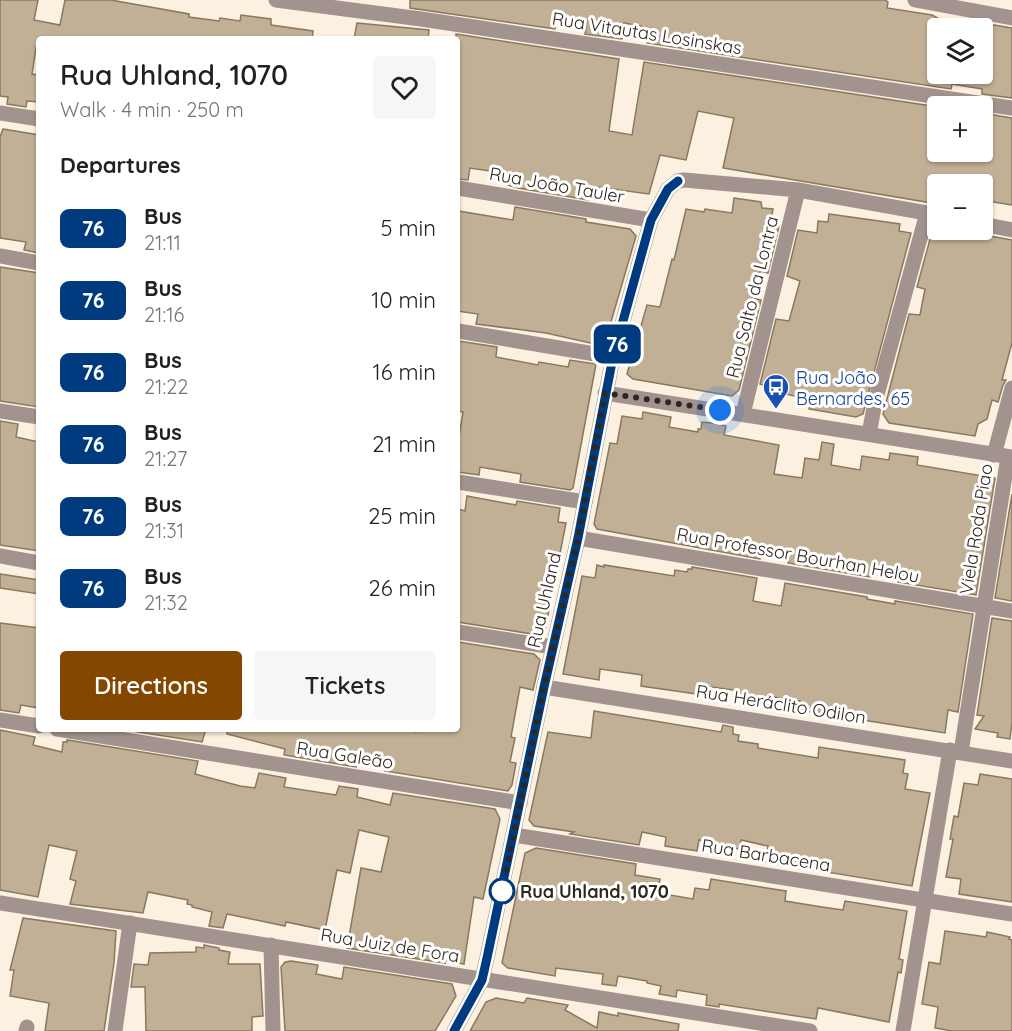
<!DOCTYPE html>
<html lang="en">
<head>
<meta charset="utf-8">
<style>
  body { margin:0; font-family:Quicksand,sans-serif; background:#f6f6f6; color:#202124; height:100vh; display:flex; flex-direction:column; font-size:22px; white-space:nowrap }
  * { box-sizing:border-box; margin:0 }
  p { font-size:20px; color:#757577 }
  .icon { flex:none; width:33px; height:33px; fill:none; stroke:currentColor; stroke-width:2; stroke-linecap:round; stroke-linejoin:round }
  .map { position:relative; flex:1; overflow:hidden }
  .drawer { position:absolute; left:36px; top:36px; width:424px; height:696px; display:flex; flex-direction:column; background:#fff; border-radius:6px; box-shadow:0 2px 4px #0004 }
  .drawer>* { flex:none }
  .badge { padding:0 12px; border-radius:9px; font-size:21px; line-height:39px }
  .fabs { position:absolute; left:927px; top:18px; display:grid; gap:12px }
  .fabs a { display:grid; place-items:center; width:66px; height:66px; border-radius:6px; background:#fff; box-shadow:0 2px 4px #0004; font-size:30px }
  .you { position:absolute; width:30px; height:30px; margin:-15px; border:4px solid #fff; border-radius:50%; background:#1a73e8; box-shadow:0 0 0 9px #1a73e833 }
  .map>.badge { position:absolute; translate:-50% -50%; box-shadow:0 0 0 3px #fff }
  h2 { padding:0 24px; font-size:22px; line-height:54px }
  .round { display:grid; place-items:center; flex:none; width:63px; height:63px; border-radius:6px; background:#f6f6f6 }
  .headline { display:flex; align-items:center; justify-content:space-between; height:102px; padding:0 24px }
  h1 { font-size:28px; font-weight:600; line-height:45px }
  .primary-button { display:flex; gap:12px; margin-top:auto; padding:12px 24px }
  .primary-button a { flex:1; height:69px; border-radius:6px; background:#834700; color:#fff; font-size:24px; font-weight:600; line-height:69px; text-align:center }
  .primary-button a+a { background:#f6f6f6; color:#202124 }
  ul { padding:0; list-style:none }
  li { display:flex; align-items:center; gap:18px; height:72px; padding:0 24px }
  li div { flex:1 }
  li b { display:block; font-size:22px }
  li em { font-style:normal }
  li .badge { min-width:66px; font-weight:700; text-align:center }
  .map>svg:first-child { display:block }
  .building { fill:#c2b096; stroke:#89785f; stroke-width:1.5 }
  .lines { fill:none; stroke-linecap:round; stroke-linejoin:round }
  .minor { stroke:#a2938e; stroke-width:15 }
  .line-casing { stroke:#fff; stroke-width:14 }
  .line { stroke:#003b80; stroke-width:9 }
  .walk { stroke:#2e271d; stroke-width:6; stroke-dasharray:0 10.8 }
  .stop-dot { fill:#fff; stroke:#003b80; stroke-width:3 }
  .labels { text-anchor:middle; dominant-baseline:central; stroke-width:6; stroke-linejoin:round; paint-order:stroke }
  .street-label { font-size:18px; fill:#2e271d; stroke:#fff }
  .transit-label { font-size:18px; fill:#164399; stroke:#fff; text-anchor:start }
  .stop-label { font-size:18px; font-weight:bold; fill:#2e271d; stroke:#fff; text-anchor:start }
</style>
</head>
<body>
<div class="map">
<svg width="1012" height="1031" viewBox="0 0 1012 1031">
  <rect width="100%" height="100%" fill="#fcf1e0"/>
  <g class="building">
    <polygon points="0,0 38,0 34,20 60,25 65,0 111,0 189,14 189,17 219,21 220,18 240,21 241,15 271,19 271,25 313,31 312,39 39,39 39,49 36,48 32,74 39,75 39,102 27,101 26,107 7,104 8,97 0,96"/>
    <polygon points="410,0 885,0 888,2 887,8 932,15 956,28 938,28 938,74 982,74 982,23 1012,28 1012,98 982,94 982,89 952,84 951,89 647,43 650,28 624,23 622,39 585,34 587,21 557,16 555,29 410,8"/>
    <polygon points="357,23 429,30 428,39 354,39"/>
    <polygon points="456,34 619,59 609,131 632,135 644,62 938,107 938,152 982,152 982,113 1012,118 1012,205 982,200 982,184 938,184 938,204 723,168 734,118 698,111 686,160 660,155 649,194 590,186 588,200 518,188 508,185 510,174 470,168 468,180 458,179"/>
    <polygon points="3,129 39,135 39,253 24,250 26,242 0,238 0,137"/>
    <polygon points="734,198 761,202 762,208 773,209 770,224 779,226 768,273 760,271 760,273 757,273 752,298 761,300 739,390 732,396 633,379 627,374 647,305 660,307 672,259 674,260 686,209 704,212 705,209 732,213"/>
    <polygon points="515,207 586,219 586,222 630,229 636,236 606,339 599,345 546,333 476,324 478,314 458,311 458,211 513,220"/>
    <polygon points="829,214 900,224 899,231 911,233 863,414 856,417 809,409 812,400 777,392 777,390 760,384 776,319 789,321 800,281 787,276 798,230 817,233 818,221 828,222"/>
    <polygon points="937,230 979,237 979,234 1012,240 1012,343 1002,380 1006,380 1003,385 998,402 992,400 987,419 978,424 975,436 889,423 883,414 909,314 920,315 925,289 917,287 932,232"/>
    <polygon points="0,267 39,273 39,407 0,401"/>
    <polygon points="458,341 497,347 496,357 538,365 539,362 568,367 570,360 596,364 573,488 570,490 520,482 521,474 480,467 479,475 458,472 458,443 463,412 458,411"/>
    <polygon points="643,412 671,417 669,427 698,432 698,429 701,429 702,422 712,423 726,426 724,435 779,445 774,474 802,478 805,458 819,460 822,442 834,444 831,465 860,470 862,456 889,460 890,453 918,457 917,465 995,478 976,595 898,582 900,572 872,567 870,577 788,563 790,551 763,547 760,559 597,529 594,524 610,443 617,444 622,416 642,419"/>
    <polygon points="0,421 18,424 16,437 39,442 39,551 0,545"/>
    <polygon points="1012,494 1012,601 995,598"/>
    <polygon points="467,496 516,505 517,501 560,508 558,522 566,523 545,630 538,635 458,622 458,509 465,511"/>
    <polygon points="597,565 604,567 604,565 674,576 675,570 687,572 688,569 692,569 692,567 757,578 753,601 781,606 785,583 867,597 867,599 895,604 895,601 973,614 958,712 948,710 945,733 799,710 800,701 767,696 765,705 738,700 740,691 712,687 710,696 641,686 642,675 600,669 599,680 563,674 582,576 595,578"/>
    <polygon points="0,574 39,580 39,594 0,588"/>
    <polygon points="992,618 1012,621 1012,723 1010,739 997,737 998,733 975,729 984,716 977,715"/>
    <polygon points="0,623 39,628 39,708 21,705 19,713 0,710"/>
    <polygon points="458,642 534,654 540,660 533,690 520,687 511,737 515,738 510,762 516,763 512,785 508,791 385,771 386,765 358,758 356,767 284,755 285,749 227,734 227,729 404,729 416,732 417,729 458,729"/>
    <polygon points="594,711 721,732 723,725 733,727 733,734 739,735 738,741 758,744 758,748 818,758 819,747 905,760 903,773 908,774 905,789 930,793 912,886 765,862 768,846 741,840 739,849 699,840 697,851 665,846 666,837 642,832 639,845 570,834 574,832 534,826 529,820 548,732 591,738"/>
    <polygon points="119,729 206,729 202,742"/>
    <polygon points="0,730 35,737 33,745 62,752 63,742 67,742 67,740 198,761 195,774 240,786 255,788 259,773 286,778 284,787 336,795 339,786 358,789 357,797 390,805 393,793 495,809 500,819 483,899 474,897 464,964 444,960 445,963 347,948 361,868 381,872 389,837 359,830 350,873 337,870 325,930 286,922 285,926 227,914 223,928 209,926 212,912 192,907 192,905 187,904 188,900 148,892 143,913 70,904 76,881 70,879 77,851 49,845 38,897 0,890"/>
    <polygon points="980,774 1012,779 1012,902 959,894 961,879 946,877 953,839 950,839 954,816 958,817 964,783 978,785"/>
    <polygon points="536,848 636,864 635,875 660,879 658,893 693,899 695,888 709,890 711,879 786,891 785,901 822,907 843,910 845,901 907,911 899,959 903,960 901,973 898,972 889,1022 818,1008 816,1019 719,1004 719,1007 706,1005 707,995 677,990 676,997 659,994 661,986 647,983 647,981 618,976 616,986 602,984 603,974 556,968 555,976 508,968 502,963 525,853"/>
    <polygon points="23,918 116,931 114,963 104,1031 45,1031 49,1003 10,996 14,970 10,970"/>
    <polygon points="945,931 986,937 987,932 1010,937 1009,939 1012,940 1012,1031 952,1031 935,1028 938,1007 922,1004 929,962 940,964"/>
    <polygon points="204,945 219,948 219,950 230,952 228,964 260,964 263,1016 252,1017 252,1031 146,1031 145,987 131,987 134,964 148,965 150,953 196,952 196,947 204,948"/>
    <polygon points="291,961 318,965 316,974 342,979 344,967 452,984 456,996 435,1031 285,1031 281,967 285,962"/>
    <polygon points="496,998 524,1003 527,998 568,1005 565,1010 597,1028 599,1012 618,1016 618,1013 679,1024 678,1031 470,1031 486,1002"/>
  </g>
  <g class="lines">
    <g class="minor">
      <polyline points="276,0 421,19 1012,108"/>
      <polyline points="915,0 1012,18"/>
      <polyline points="0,113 39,119"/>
      <polyline points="458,188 651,220"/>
      <polyline points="982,224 1012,230"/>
      <polyline points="0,256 39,263"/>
      <polyline points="458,331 613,357"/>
      <polyline points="605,393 1012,457"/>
      <polyline points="0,411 39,417"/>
      <polyline points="743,414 798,190"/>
      <polyline points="869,434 875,402 927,213"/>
      <polyline points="994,455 1012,388"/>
      <polyline points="458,482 585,502"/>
      <polyline points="578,538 1012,611"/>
      <polyline points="0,556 39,563"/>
      <polyline points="458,632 553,647"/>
      <polyline points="544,687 1012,761"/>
      <polyline points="0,720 39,726"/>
      <polyline points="57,729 520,803"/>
      <polyline points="961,752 1008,457"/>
      <polyline points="514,835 1012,914"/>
      <polyline points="0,903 810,1031"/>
      <polyline points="271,945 273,1031"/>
      <polyline points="26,1031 27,1027"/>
      <polyline points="115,1031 130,923"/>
      <polyline points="454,1031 482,980 487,958 544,687 578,538 613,357 651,220 668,189 678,181 684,180 798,190 938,215"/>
      <polyline points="903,1031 950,750"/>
    </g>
  </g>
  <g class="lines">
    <g class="line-casing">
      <polyline id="line" points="454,1031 482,980 487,958 544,687 578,538 613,357 651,220 668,189 678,181"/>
    </g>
    <use href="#line" class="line"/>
    <polyline class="walk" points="502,891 544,687 578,538 605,393 720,410"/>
  </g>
  <defs>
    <g id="bus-pin" transform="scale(1.35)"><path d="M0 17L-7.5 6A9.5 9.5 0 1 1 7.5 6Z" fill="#1a4fb4" stroke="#fff"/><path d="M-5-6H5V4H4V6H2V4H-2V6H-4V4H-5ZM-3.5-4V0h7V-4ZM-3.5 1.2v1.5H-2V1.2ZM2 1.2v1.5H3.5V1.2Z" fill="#fff"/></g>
  </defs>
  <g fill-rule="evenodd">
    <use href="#bus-pin" x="776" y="387"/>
  </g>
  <circle class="stop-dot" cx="502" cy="891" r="12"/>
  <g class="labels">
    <g class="street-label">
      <text transform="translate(647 33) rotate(9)">Rua Vitautas Losinskas</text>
      <text transform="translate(557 185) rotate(10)">Rua João Tauler</text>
      <text transform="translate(752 297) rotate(-76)">Rua Salto da Lontra</text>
      <text transform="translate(976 529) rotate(-81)">Viela Roda Piao</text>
      <text transform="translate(798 555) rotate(10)">Rua Professor Bourhan Helou</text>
      <text transform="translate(544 600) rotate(-77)">Rua Uhland</text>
      <text transform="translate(781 704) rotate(9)">Rua Heráclito Odilon</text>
      <text transform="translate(345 755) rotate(9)">Rua Galeão</text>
      <text transform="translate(766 855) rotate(9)">Rua Barbacena</text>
      <text transform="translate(390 945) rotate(9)">Rua Juiz de Fora</text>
    </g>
    <g class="transit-label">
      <text x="796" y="377">Rua João<tspan x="796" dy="21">Bernardes, 65</tspan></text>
    </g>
    <g class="stop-label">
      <text x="520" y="891">Rua Uhland, 1070</text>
    </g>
  </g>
</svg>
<div class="fabs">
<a><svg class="icon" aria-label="layers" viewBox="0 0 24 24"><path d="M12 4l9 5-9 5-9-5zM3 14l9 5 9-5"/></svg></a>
<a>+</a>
<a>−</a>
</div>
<div class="you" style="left:720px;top:410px"></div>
<b class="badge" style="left:617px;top:344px;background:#003b80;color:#fff">76</b>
<section class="drawer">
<div class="headline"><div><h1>Rua Uhland, 1070</h1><p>Walk · 4 min · 250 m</p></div><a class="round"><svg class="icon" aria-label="heart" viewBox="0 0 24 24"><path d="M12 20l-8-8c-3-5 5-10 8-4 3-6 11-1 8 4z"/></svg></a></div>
<h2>Departures</h2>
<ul>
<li><span class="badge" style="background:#003b80;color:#fff">76</span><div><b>Bus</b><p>21:11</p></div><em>5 min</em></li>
<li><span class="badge" style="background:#003b80;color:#fff">76</span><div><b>Bus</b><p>21:16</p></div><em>10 min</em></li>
<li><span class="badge" style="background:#003b80;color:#fff">76</span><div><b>Bus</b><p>21:22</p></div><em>16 min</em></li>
<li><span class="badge" style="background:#003b80;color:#fff">76</span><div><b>Bus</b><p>21:27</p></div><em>21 min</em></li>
<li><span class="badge" style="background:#003b80;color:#fff">76</span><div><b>Bus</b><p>21:31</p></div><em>25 min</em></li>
<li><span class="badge" style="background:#003b80;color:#fff">76</span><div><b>Bus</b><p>21:32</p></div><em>26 min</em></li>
</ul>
<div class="primary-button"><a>Directions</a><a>Tickets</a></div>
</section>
</div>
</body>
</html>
